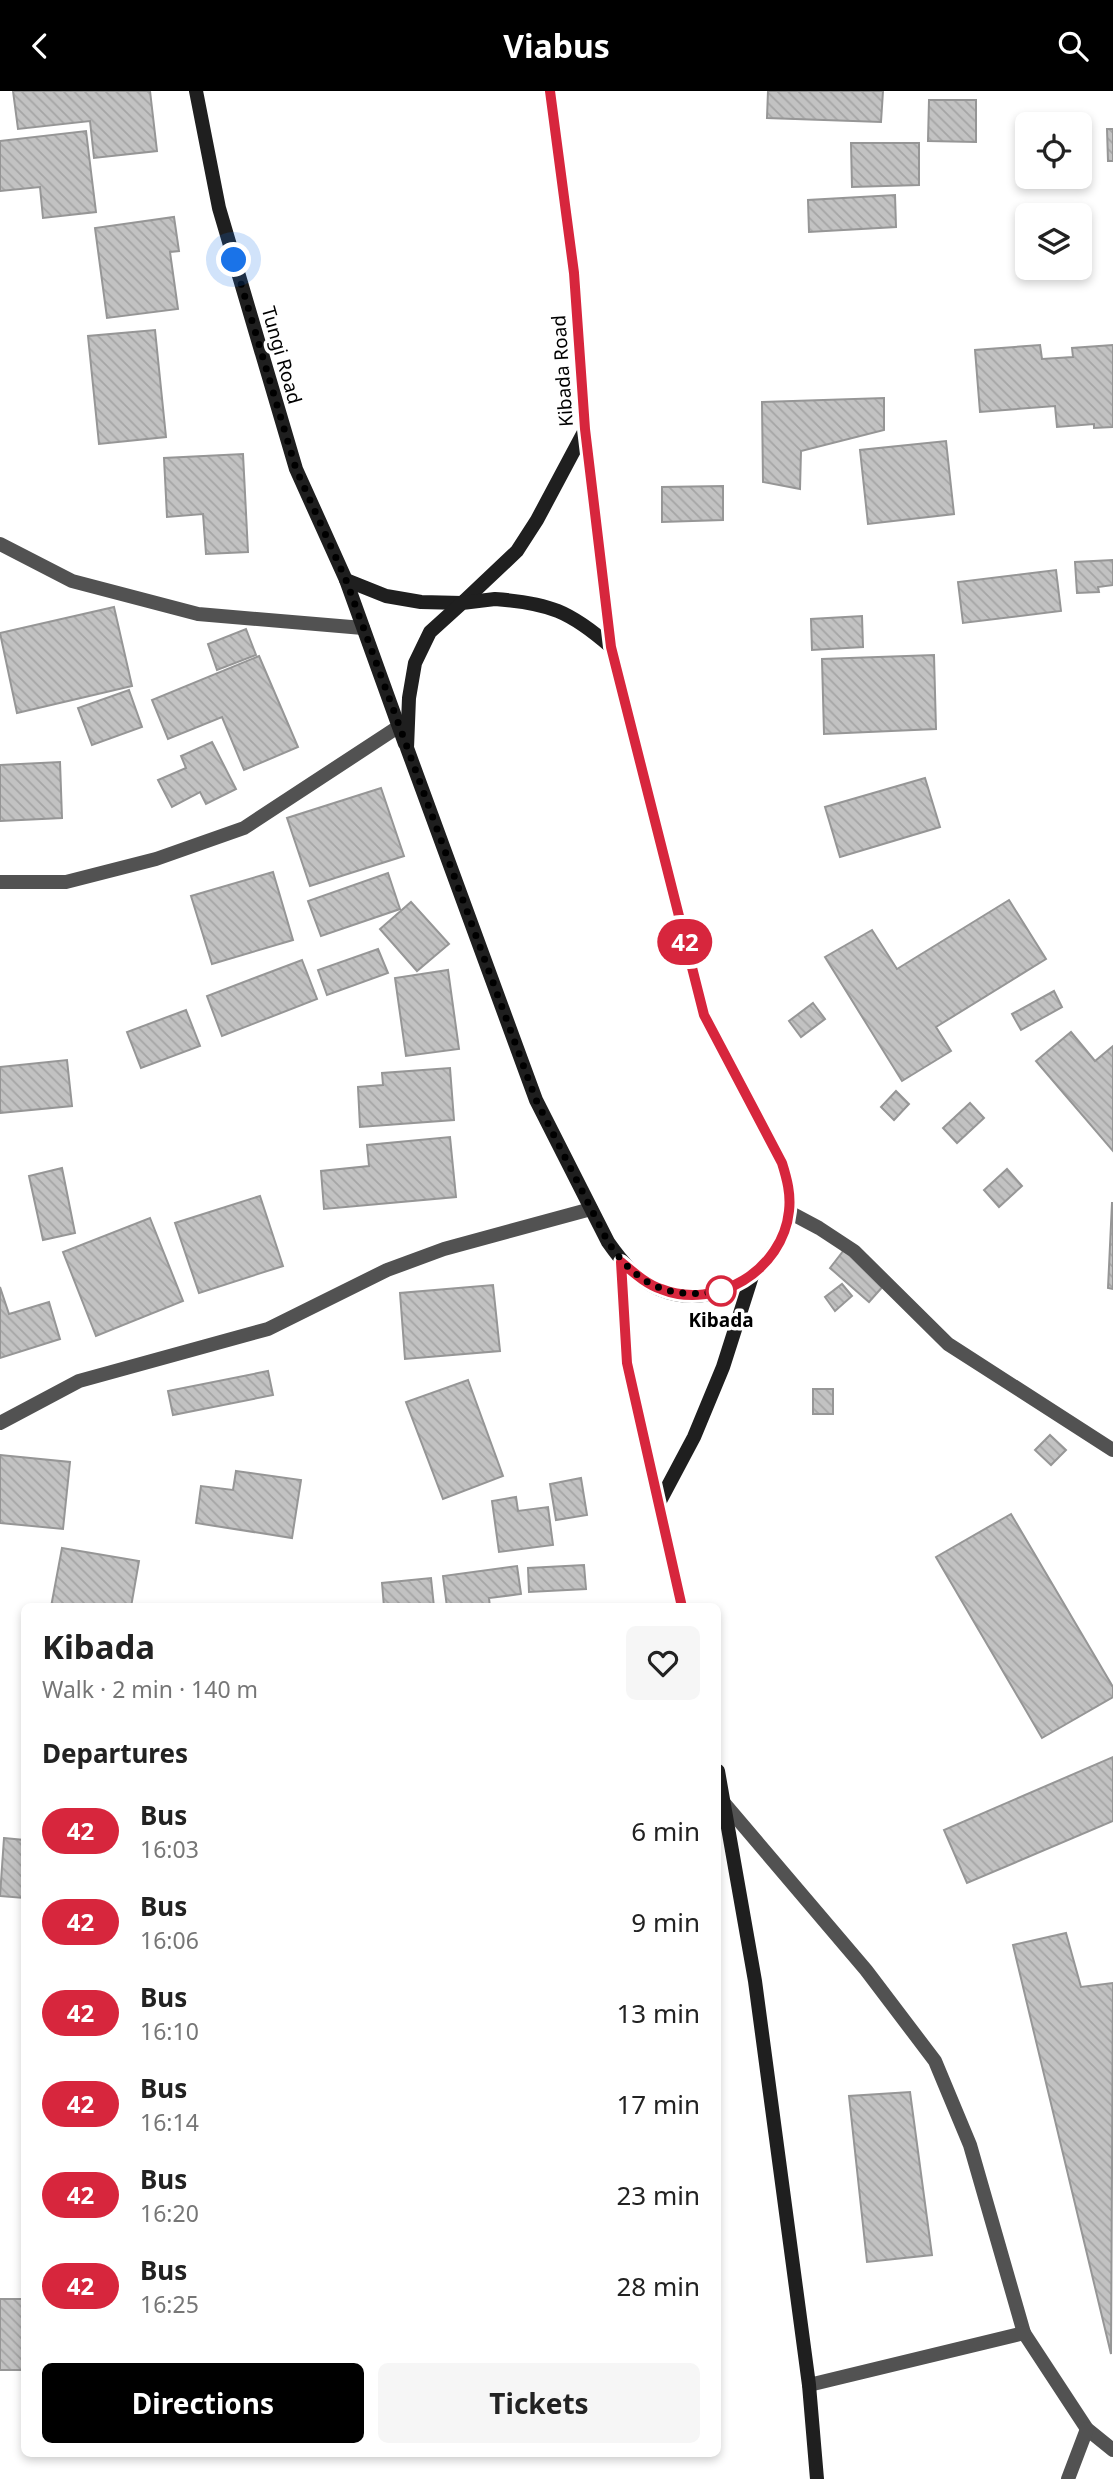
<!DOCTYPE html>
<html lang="en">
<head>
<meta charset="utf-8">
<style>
  body { margin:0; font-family:"Noto Sans",sans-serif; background:#f6f6f6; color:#222; height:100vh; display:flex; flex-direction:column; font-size:26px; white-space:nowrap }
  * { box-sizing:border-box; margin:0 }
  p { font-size:23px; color:#767676 }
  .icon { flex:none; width:38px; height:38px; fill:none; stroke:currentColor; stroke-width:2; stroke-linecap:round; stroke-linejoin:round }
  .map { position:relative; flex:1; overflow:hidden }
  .panel { position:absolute; left:21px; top:1512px; width:700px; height:854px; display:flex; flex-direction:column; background:#fff; border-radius:10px; box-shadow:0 4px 10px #0003 }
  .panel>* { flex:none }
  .badge { padding:0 14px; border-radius:23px; font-size:24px; line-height:46px }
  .fabs { position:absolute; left:1015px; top:21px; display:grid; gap:14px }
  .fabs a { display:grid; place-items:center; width:77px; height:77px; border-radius:10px; background:#fff; box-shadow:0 4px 10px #0003; font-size:35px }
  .you { position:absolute; width:35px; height:35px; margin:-18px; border:5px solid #fff; border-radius:50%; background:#1a73e8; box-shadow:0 0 0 10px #1a73e833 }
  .map>.badge { position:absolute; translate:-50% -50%; box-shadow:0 0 0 4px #fff }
  h2 { padding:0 21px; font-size:26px; line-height:63px }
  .round { display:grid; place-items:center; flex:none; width:74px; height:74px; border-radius:10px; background:#f6f6f6 }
  .summary { display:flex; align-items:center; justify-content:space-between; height:119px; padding:0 21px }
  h1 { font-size:33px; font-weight:700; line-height:52px }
  .button { display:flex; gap:14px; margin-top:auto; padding:14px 21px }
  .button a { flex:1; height:80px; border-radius:10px; background:#000; color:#fff; font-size:28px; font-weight:700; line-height:80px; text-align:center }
  .button a+a { background:#f6f6f6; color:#222 }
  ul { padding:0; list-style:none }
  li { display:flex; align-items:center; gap:21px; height:91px; padding:0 21px }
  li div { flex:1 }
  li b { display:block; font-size:26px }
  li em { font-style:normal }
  li .badge { min-width:77px; font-weight:700; text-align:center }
  header { display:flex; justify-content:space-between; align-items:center; height:91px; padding:0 21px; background:#000; color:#fff; font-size:32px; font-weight:700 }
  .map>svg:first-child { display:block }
  .building { fill:url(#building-back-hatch); stroke:#969696; stroke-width:2 }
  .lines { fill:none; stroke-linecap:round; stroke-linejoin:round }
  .minor { stroke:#525252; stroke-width:14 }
  .tertiary { stroke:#525252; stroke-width:14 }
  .secondary { stroke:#1f1f1f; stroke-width:14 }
  .line-casing { stroke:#fff; stroke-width:16 }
  .line { stroke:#d7263d; stroke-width:10 }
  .walk { stroke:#000; stroke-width:7; stroke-dasharray:0 12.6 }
  .stop-dot { fill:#fff; stroke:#d7263d; stroke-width:3.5 }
  .labels { text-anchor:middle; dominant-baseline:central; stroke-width:7; stroke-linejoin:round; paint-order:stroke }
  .street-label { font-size:19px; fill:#000; stroke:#fff }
  .stop-label { font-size:19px; font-weight:bold; fill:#000; stroke:#fff }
</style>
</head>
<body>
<header><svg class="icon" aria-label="back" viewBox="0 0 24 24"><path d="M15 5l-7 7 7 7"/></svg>Viabus<svg class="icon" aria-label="search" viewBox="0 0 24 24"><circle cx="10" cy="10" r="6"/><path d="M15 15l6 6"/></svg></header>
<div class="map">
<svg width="1113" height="2388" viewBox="0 0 1113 2388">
  <defs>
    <pattern id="building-back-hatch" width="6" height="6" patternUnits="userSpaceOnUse" patternTransform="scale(1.75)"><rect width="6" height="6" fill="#c2c2c2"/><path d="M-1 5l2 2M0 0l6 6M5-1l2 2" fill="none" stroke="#a5a5a5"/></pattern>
  </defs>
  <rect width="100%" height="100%" fill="#fff"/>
  <g class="building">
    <polygon points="13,0 150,0 157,60 94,67 90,30 18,38"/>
    <polygon points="768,0 883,0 881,31 767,27"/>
    <polygon points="929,9 976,9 976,51 928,50"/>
    <polygon points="1107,38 1113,38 1113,70 1108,70"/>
    <polygon points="86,40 96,121 43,127 40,96 0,100 0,50"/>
    <polygon points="851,52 919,52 919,94 852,96"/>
    <polygon points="895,104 896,136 809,141 808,109"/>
    <polygon points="174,126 179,160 170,161 178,218 107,227 95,137"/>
    <polygon points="155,239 166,346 99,353 88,245"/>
    <polygon points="1040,254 1042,268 1073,266 1072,257 1113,254 1113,336 1094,337 1094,333 1057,336 1055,315 980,321 975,259"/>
    <polygon points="884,307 884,339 801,360 800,398 763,391 762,311"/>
    <polygon points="946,350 954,423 868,433 860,359"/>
    <polygon points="243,363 248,461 206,463 203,423 167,426 164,367"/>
    <polygon points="723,395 723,429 662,431 662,396"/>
    <polygon points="1113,469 1113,494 1098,496 1099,501 1077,502 1075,471"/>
    <polygon points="1056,479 1061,520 963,532 958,491"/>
    <polygon points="114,516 132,595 17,622 0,542"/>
    <polygon points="862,525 863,556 812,559 811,528"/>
    <polygon points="246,538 256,564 217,579 208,553"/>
    <polygon points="934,564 936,638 824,643 822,568"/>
    <polygon points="259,565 298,656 244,679 222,626 168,648 152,609"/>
    <polygon points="129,599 142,636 92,654 78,617"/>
    <polygon points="212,651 236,698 206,713 200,701 172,716 158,689 186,677 181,665"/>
    <polygon points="60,671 62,727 0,730 0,674"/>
    <polygon points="925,687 940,736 840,766 825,716"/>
    <polygon points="381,697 404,765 310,795 287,727"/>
    <polygon points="273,781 293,849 212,873 191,805"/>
    <polygon points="388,782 400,818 321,845 308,810"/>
    <polygon points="1009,809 1046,868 936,936 951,960 902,990 825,866 872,839 897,878"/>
    <polygon points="411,811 449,853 417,880 380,838"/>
    <polygon points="378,858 388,882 327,904 318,879"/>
    <polygon points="302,869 317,908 222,945 207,905"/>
    <polygon points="448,879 459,958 406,965 395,887"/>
    <polygon points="1054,900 1062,916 1021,939 1012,923"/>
    <polygon points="813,912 825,928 801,946 789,930"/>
    <polygon points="186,919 200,955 141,977 127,941"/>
    <polygon points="1071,941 1095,970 1113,955 1113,1060 1036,970"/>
    <polygon points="67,969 72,1015 0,1022 0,976"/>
    <polygon points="450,977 454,1029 360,1036 358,996 383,994 382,982"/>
    <polygon points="896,1000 909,1013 894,1029 881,1016"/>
    <polygon points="970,1012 984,1027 957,1052 943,1037"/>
    <polygon points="450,1046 456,1106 324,1118 321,1080 369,1075 367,1054"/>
    <polygon points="62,1077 75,1142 43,1149 29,1085"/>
    <polygon points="1007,1078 1022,1095 999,1116 984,1099"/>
    <polygon points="260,1105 283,1175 199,1202 175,1132"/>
    <polygon points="1112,1112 1113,1112 1113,1198 1108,1197"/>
    <polygon points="150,1127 183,1210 96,1245 63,1161"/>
    <polygon points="844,1159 885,1193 869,1211 830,1177"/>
    <polygon points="842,1193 852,1205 835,1220 825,1206"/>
    <polygon points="493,1194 500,1260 405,1268 400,1202"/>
    <polygon points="0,1196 9,1223 49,1211 60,1248 0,1267"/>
    <polygon points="268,1280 273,1304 173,1324 168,1300"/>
    <polygon points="468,1289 503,1385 443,1408 406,1311"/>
    <rect x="813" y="1298" width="20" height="25"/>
    <polygon points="1050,1344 1066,1359 1051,1374 1035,1359"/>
    <polygon points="0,1364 70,1371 63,1438 0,1432"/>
    <polygon points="236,1380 301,1389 292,1447 196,1432 201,1395 233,1399"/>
    <polygon points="581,1387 587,1424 556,1429 550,1393"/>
    <polygon points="516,1406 518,1420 548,1416 553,1454 499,1461 492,1410"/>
    <polygon points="1011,1423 1113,1596 1113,1606 1042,1647 936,1466"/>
    <polygon points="62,1457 139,1470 131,1516 51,1516"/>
    <polygon points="584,1474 586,1498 529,1501 528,1477"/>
    <polygon points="517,1475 521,1503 489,1507 490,1516 447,1516 443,1485"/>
    <polygon points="431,1487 434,1516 384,1516 382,1492"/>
    <polygon points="1113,1666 1113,1730 967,1792 944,1739"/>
    <polygon points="4,1747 24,1749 24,1807 0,1805"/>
    <polygon points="1066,1842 1081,1896 1113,1892 1111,2263 1013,1854"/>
    <polygon points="910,2001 932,2164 867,2171 849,2005"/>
    <rect x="0" y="2208" width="24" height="71"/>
  </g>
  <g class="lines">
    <g class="minor">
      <polyline points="0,453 72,490 198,523 363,537"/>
      <polyline points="0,791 66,791 156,768 244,737 398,636"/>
      <polyline points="0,1332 79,1290 268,1238 387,1179 444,1158 591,1118"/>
      <polyline points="724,1712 866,1879 935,1970 970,2054 1024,2242"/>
      <polyline points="809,2294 1024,2242 1087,2338 1113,2359"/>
      <polyline points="1068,2388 1087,2338"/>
    </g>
    <polyline class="tertiary" points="789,1121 819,1137 854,1160 948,1253 1113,1359"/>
    <g class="secondary">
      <polyline points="196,0 219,117 296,378 346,489 405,653"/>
      <polyline points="550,0 574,182 585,338 611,556"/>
      <polyline points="346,489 386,505 421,511 462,512 517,460 537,429 585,339"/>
      <path d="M 495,508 C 549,512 570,520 611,556 L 704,924 L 782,1072 C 787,1088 791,1103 789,1120 C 782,1179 715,1222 659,1198 C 636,1188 622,1171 608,1151 L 536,1009 L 407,657 L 409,607 L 415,572 L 430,541 L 462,512 Z"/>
      <polyline points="621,1171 627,1272 682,1516"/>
      <polyline points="660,1410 694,1346 723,1276 752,1185"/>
      <polyline points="718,1680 755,1890 809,2294 817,2388"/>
    </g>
  </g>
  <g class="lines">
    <g class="line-casing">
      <path id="line" d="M 550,0 L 574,182 L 585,338 L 611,556 L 704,924 L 782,1072 C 787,1088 791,1103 789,1120 C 783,1179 716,1220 661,1198 C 646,1193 633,1181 621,1171 L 627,1272 L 682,1516"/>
    </g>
    <use href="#line" class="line"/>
    <path class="walk" d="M 234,169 L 296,378 L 346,489 L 536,1009 L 608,1151 C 640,1199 676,1211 732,1197 L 721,1200"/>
  </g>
  <circle class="stop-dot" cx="721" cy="1200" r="14"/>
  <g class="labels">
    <g class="street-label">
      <text transform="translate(282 264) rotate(74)">Tungi Road</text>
      <text transform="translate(562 280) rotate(-94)">Kibada Road</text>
    </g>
    <g class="stop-label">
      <text x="721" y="1229">Kibada</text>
    </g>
  </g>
</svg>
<div class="fabs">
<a><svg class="icon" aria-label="locate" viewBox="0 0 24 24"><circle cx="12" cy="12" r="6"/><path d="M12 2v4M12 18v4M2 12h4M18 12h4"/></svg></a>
<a><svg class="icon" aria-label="layers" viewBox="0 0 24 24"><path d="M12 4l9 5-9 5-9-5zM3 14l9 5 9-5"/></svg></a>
</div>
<div class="you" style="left:234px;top:169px"></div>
<b class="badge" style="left:685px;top:851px;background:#d7263d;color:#fff">42</b>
<section class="panel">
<div class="summary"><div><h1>Kibada</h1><p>Walk · 2 min · 140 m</p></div><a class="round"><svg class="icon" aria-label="heart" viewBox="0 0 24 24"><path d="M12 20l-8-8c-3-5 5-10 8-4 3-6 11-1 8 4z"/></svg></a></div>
<h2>Departures</h2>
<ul>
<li><span class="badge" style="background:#d7263d;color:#fff">42</span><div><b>Bus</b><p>16:03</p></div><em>6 min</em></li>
<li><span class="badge" style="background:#d7263d;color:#fff">42</span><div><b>Bus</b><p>16:06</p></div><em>9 min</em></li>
<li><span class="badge" style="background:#d7263d;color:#fff">42</span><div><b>Bus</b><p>16:10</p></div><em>13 min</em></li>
<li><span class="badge" style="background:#d7263d;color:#fff">42</span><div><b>Bus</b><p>16:14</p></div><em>17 min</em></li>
<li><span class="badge" style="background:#d7263d;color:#fff">42</span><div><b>Bus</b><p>16:20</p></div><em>23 min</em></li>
<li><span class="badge" style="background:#d7263d;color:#fff">42</span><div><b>Bus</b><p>16:25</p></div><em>28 min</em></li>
</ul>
<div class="button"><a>Directions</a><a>Tickets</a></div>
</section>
</div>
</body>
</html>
